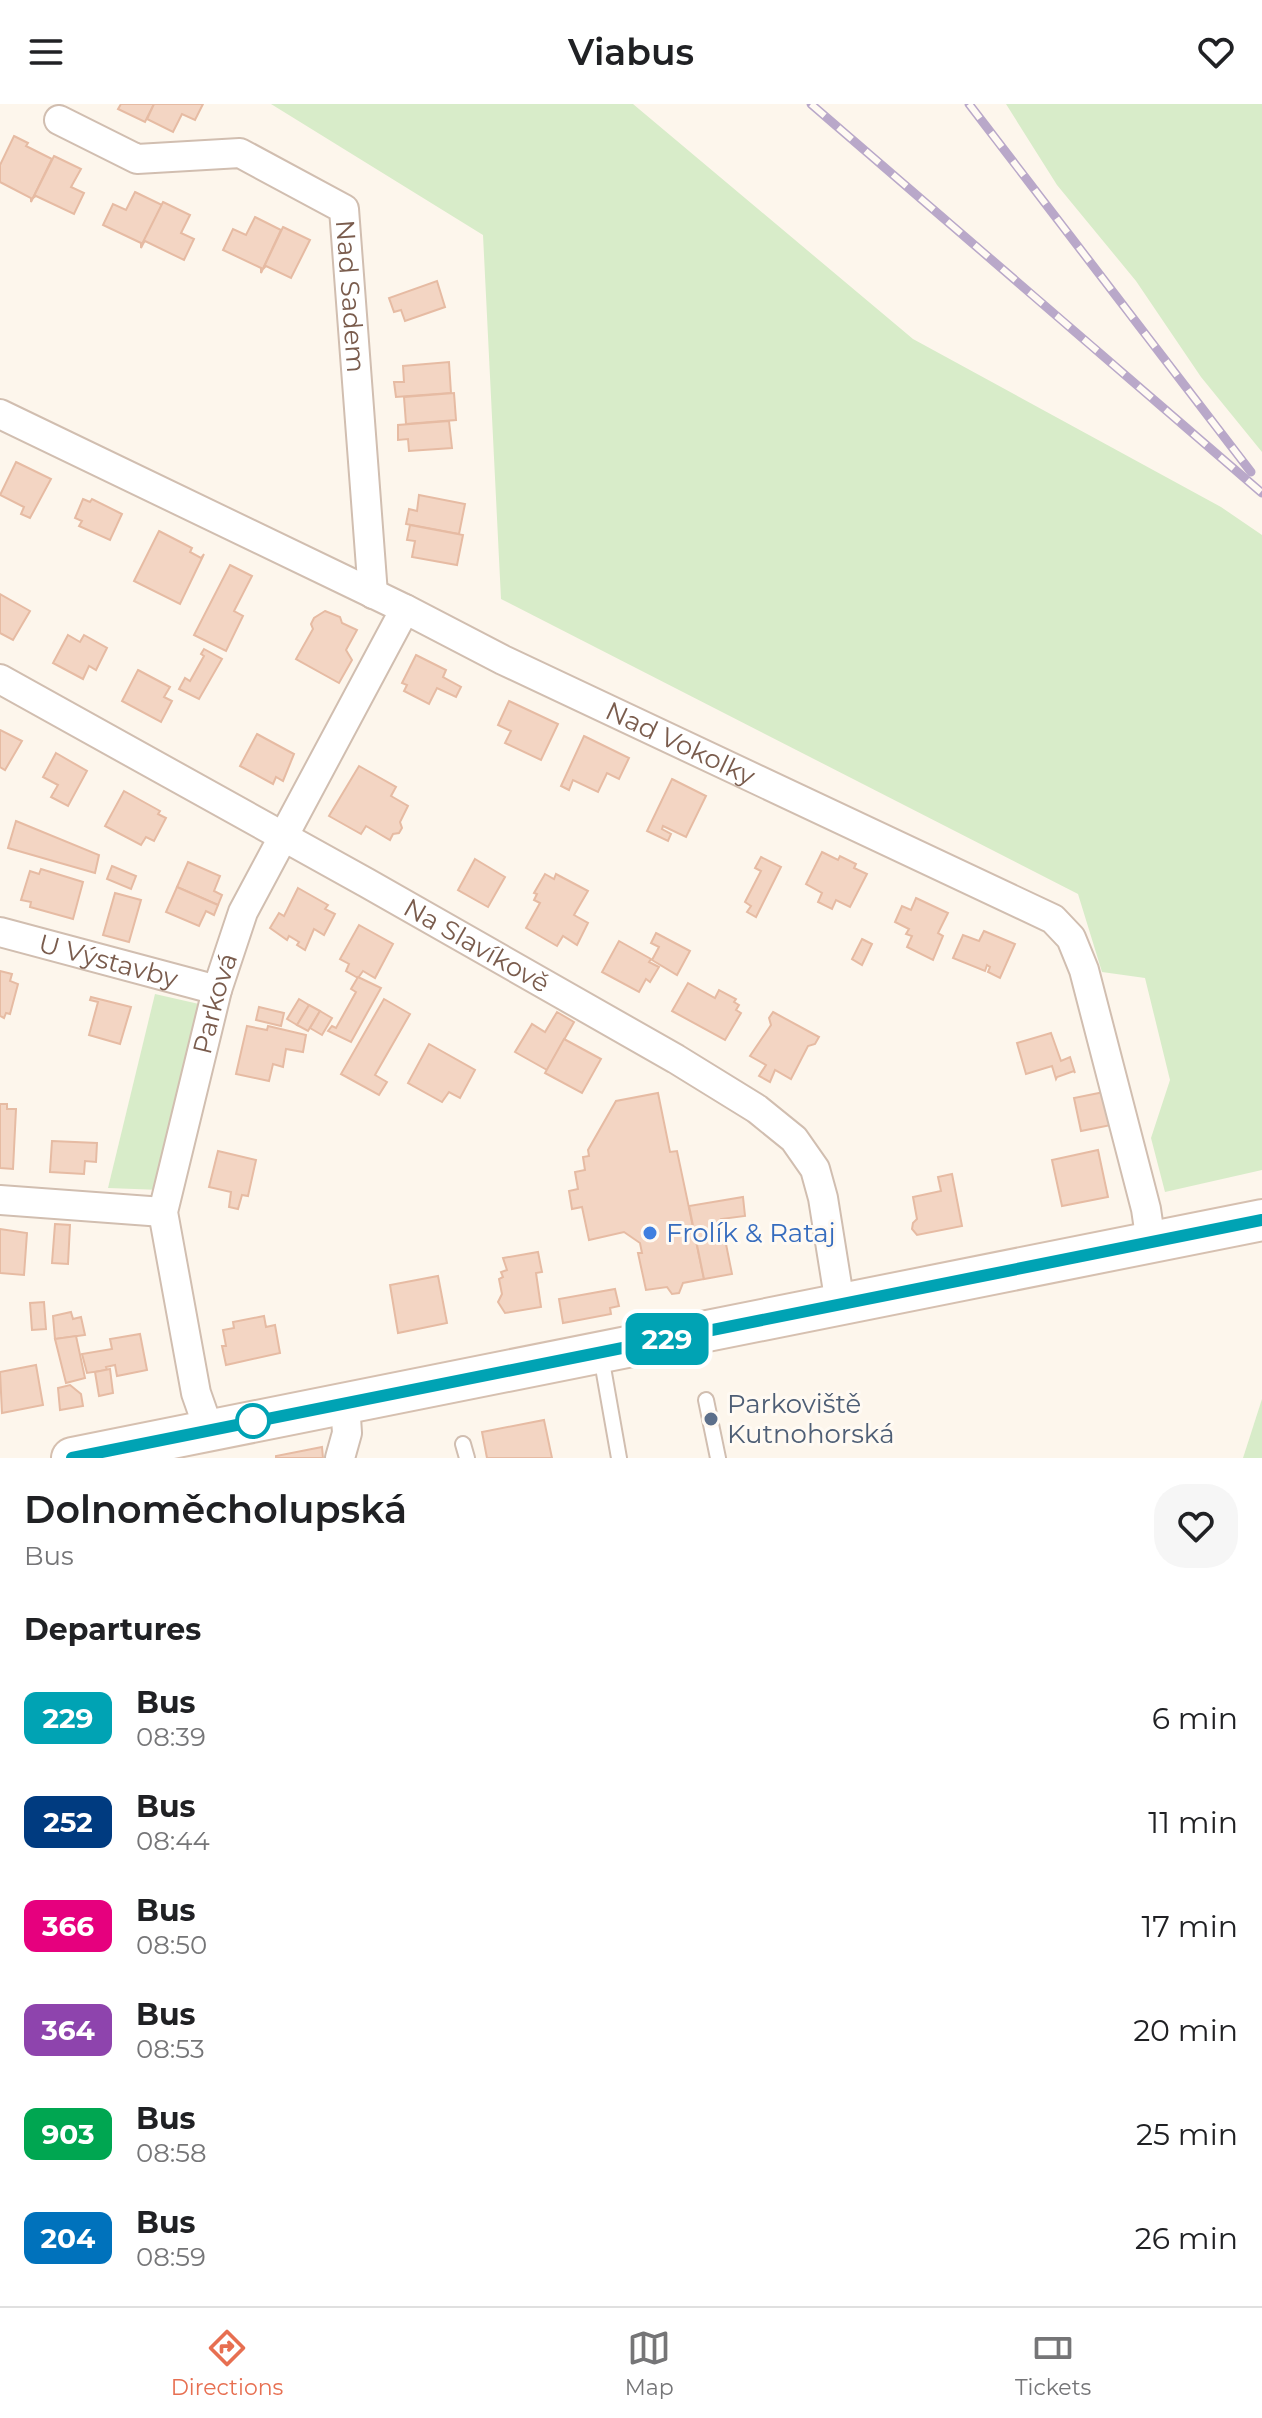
<!DOCTYPE html>
<html lang="en">
<head>
<meta charset="utf-8">
<style>
  body { margin:0; font-family:Montserrat,sans-serif; background:#f6f6f6; color:#202124; height:100vh; display:flex; flex-direction:column; font-size:30px; white-space:nowrap }
  * { box-sizing:border-box; margin:0 }
  p { font-size:26px; color:#757577 }
  .icon { flex:none; width:44px; height:44px; fill:none; stroke:currentColor; stroke-width:2; stroke-linecap:round; stroke-linejoin:round }
  .map { position:relative; height:1354px; overflow:hidden }
  .details { display:flex; flex-direction:column; background:#fff; flex:1 }
  .details>* { flex:none }
  .badge { padding:0 16px; border-radius:12px; font-size:28px; line-height:52px }
  .map>.badge { position:absolute; translate:-50% -50%; box-shadow:0 0 0 4px #fff }
  h2 { padding:0 24px; font-size:30px; line-height:72px }
  .round { display:grid; place-items:center; flex:none; width:84px; height:84px; border-radius:32px; background:#f6f6f6 }
  .overview { display:flex; align-items:center; justify-content:space-between; height:136px; padding:0 24px }
  h1 { font-size:38px; font-weight:600; line-height:60px }
  ul { padding:0; list-style:none }
  li { display:flex; align-items:center; gap:24px; height:104px; padding:0 24px }
  li div { flex:1 }
  li b { display:block; font-size:30px }
  li em { font-style:normal }
  li .badge { min-width:88px; font-weight:700; text-align:center }
  header { display:flex; justify-content:space-between; align-items:center; height:104px; padding:0 24px; background:#fff; font-size:36px; font-weight:600 }
  .dock { display:flex; justify-content:space-around; align-items:center; height:112px; border-top:2px solid #e0e0e0; background:#fff; font-size:22px; color:#757577 }
  .dock a { display:grid; justify-items:center; gap:4px }
  .dock .selected { color:#e76f51 }
  .map>svg:first-child { display:block }
  .green { fill:#d8ecc9 }
  .building { fill:#f3d5c3; stroke:#e6bba3; stroke-width:2 }
  .lines { fill:none; stroke-linecap:round; stroke-linejoin:round }
  .service-casing { stroke:#d1beb0; stroke-width:18 }
  .minor-casing { stroke:#d1beb0; stroke-width:32 }
  .secondary-casing { stroke:#d6c0b0; stroke-width:44 }
  .service { stroke:#fff; stroke-width:14 }
  .minor { stroke:#fff; stroke-width:28 }
  .secondary { stroke:#fff; stroke-width:40 }
  .rail-casing { stroke:#b9a8c9; stroke-width:9 }
  .rail { stroke:#fffaf3; stroke-width:6; stroke-dasharray:18; stroke-linecap:butt }
  .line-casing { stroke:#fff; stroke-width:18 }
  .line { stroke:#00a3b4; stroke-width:12 }
  .shop-dot { fill:#3f7fe0; stroke:#fffaf3; stroke-width:3 }
  .service-dot { fill:#5c6f8a; stroke:#fffaf3; stroke-width:3 }
  .stop-dot { fill:#fff; stroke:#00a3b4; stroke-width:4 }
  .labels { text-anchor:middle; dominant-baseline:central; stroke-width:6; stroke-linejoin:round; paint-order:stroke }
  .street-label { font-size:26px; fill:#7a5c4d; stroke:#fffaf3 }
  .shop-label { font-size:26px; fill:#366cbe; stroke:#fffaf3; text-anchor:start }
  .service-label { font-size:26px; fill:#4e5e75; stroke:#fffaf3; text-anchor:start }
</style>
</head>
<body>
<header><svg class="icon" aria-label="menu" viewBox="0 0 24 24"><path d="M4 6h16M4 12h16M4 18h16"/></svg>Viabus<svg class="icon" aria-label="heart" viewBox="0 0 24 24"><path d="M12 20l-8-8c-3-5 5-10 8-4 3-6 11-1 8 4z"/></svg></header>
<div class="map">
<svg width="1262" height="1354" viewBox="0 0 1262 1354">
  <rect width="100%" height="100%" fill="#fdf6ec"/>
  <g class="green">
    <polygon points="271,0 633,0 913,235 1221,403 1262,431 1262,1066 1165,1088 1151,1034 1170,976 1145,874 1102,868 1078,790 501,495 483,131"/>
    <polygon points="1006,0 1262,0 1262,348 1201,273 1136,177 1057,81"/>
    <polygon points="155,890 199,900 161,1086 108,1084"/>
    <polygon points="1262,1295 1262,1354 1243,1354"/>
  </g>
  <g class="building">
    <polygon points="121,0 154,0 145,18 118,5"/>
    <polygon points="154,0 203,0 195,16 182,10 173,28 147,15"/>
    <polygon points="14,32 28,39 26,42 52,55 31,98 31,94 0,78 0,61"/>
    <polygon points="54,52 81,65 71,83 84,89 74,110 36,92 33,94"/>
    <polygon points="135,88 162,101 141,144 141,139 103,121 113,100 126,106"/>
    <polygon points="163,98 190,111 181,129 194,135 184,156 145,137 142,140"/>
    <polygon points="255,113 281,126 261,169 261,164 223,146 233,125 246,131"/>
    <polygon points="283,123 310,136 291,174 266,162 263,165"/>
    <polygon points="437,177 445,203 405,217 401,206 394,208 389,194"/>
    <polygon points="449,258 451,289 396,293 394,278 404,278 403,262"/>
    <polygon points="454,289 456,316 406,320 404,293"/>
    <polygon points="449,317 452,344 409,347 408,335 398,336 398,321"/>
    <polygon points="16,358 51,375 30,414 21,410 24,403 0,391"/>
    <polygon points="419,391 465,400 459,430 406,420 409,405 417,407"/>
    <polygon points="83,395 90,398 92,395 122,410 110,436 79,422 82,417 75,414"/>
    <polygon points="410,421 463,431 457,461 412,453 415,437 407,436"/>
    <polygon points="159,427 192,444 190,448 201,454 204,450 180,500 134,477"/>
    <polygon points="230,461 252,472 234,507 243,512 226,547 194,531"/>
    <polygon points="0,490 30,507 13,536 0,529"/>
    <polygon points="325,507 340,513 342,519 357,526 346,546 352,556 339,579 296,555 313,525 311,520 314,514"/>
    <polygon points="68,531 80,538 84,531 107,544 96,566 89,562 83,575 53,559"/>
    <polygon points="204,545 222,555 199,595 179,585 185,574 190,577 204,552 201,550"/>
    <polygon points="416,551 446,566 443,573 461,583 456,593 437,584 429,600 404,587 407,581 402,579"/>
    <polygon points="138,566 170,583 164,593 172,597 161,618 122,597"/>
    <polygon points="509,597 558,620 541,656 505,639 511,627 498,621"/>
    <polygon points="0,626 22,637 5,666 0,663"/>
    <polygon points="257,630 294,650 283,677 276,673 273,680 240,662"/>
    <polygon points="584,632 629,654 619,675 607,669 598,688 573,676 569,686 561,682"/>
    <polygon points="56,649 87,667 68,702 51,693 58,681 43,673"/>
    <polygon points="359,662 396,683 391,692 408,702 400,718 402,724 399,729 393,730 390,736 366,722 361,730 329,712"/>
    <polygon points="672,675 706,692 686,733 663,722 662,725 671,730 668,737 647,727"/>
    <polygon points="124,687 160,707 158,710 166,714 154,737 146,733 141,741 105,722"/>
    <polygon points="16,717 99,751 95,769 8,744"/>
    <polygon points="822,748 838,756 840,752 856,760 854,764 867,770 850,803 836,796 832,805 818,798 822,789 806,780"/>
    <polygon points="761,753 781,763 756,813 747,808 751,802 745,798 761,767 755,764"/>
    <polygon points="475,755 505,773 488,803 458,786"/>
    <polygon points="188,758 220,772 214,787 222,791 218,801 177,783"/>
    <polygon points="112,762 136,772 131,785 107,775"/>
    <polygon points="41,765 83,778 73,815 30,803 31,798 21,796 30,767 39,770"/>
    <polygon points="545,770 554,775 556,770 588,787 574,811 588,819 577,841 563,832 557,842 526,824 540,799 534,796 537,790 534,789"/>
    <polygon points="177,783 218,801 214,811 206,807 199,822 166,808"/>
    <polygon points="298,784 328,801 325,805 335,810 324,831 314,825 305,846 297,841 299,838 289,832 287,836 270,824 279,809 284,812"/>
    <polygon points="115,789 141,796 129,838 103,831"/>
    <polygon points="916,794 948,809 938,829 943,832 933,856 907,843 912,832 906,830 909,825 895,818 902,802 911,806"/>
    <polygon points="359,821 393,840 375,874 363,867 358,874 346,867 349,860 340,855"/>
    <polygon points="984,827 1015,840 1000,874 988,868 990,863 987,861 985,867 953,854 963,831 979,837"/>
    <polygon points="656,829 690,847 677,871 652,856 659,843 651,839"/>
    <polygon points="862,835 872,840 862,861 852,855"/>
    <polygon points="619,837 651,855 649,858 659,863 650,878 646,875 639,888 602,868"/>
    <polygon points="0,867 12,870 10,877 18,880 10,910 6,909 4,914 0,912"/>
    <polygon points="358,873 381,884 351,938 328,927 332,922 336,924 356,888 351,885"/>
    <polygon points="688,879 715,894 719,886 736,895 734,898 739,901 736,906 741,909 725,936 672,907"/>
    <polygon points="91,893 131,903 120,940 89,931 98,898 90,896"/>
    <polygon points="299,895 309,901 297,921 287,915"/>
    <polygon points="384,895 410,910 375,971 387,978 379,991 341,970"/>
    <polygon points="309,901 320,907 308,927 297,921"/>
    <polygon points="259,903 284,909 281,922 256,916"/>
    <polygon points="320,907 332,914 322,931 310,924"/>
    <polygon points="557,908 574,918 547,966 515,948 532,920 545,928"/>
    <polygon points="773,908 819,933 815,940 808,942 791,975 775,966 770,978 759,972 766,961 750,952 771,921 769,914"/>
    <polygon points="247,922 267,926 268,922 306,931 303,948 286,945 283,963 273,960 269,977 236,970"/>
    <polygon points="1051,929 1061,957 1070,953 1075,969 1074,967 1057,973 1056,975 1052,962 1026,970 1017,939"/>
    <polygon points="564,935 601,955 582,989 545,969"/>
    <polygon points="429,940 475,966 460,994 449,988 442,998 408,979"/>
    <polygon points="1104,988 1111,1021 1081,1027 1074,994"/>
    <polygon points="658,989 670,1048 677,1047 704,1175 683,1179 679,1189 672,1190 667,1183 646,1186 638,1149 642,1149 640,1139 624,1128 589,1136 582,1103 572,1105 569,1087 578,1085 575,1068 585,1066 583,1053 589,1052 588,1046 616,997"/>
    <polygon points="0,1000 7,1000 7,1005 16,1005 13,1065 0,1064"/>
    <polygon points="52,1037 97,1039 96,1058 85,1057 84,1070 50,1068"/>
    <polygon points="1098,1046 1108,1093 1062,1102 1052,1056"/>
    <polygon points="218,1047 256,1056 248,1092 242,1091 238,1105 229,1103 231,1088 209,1083"/>
    <polygon points="952,1070 962,1122 917,1131 912,1125 913,1119 917,1115 913,1093 941,1087 938,1073"/>
    <polygon points="743,1093 745,1112 721,1115 732,1170 704,1175 689,1102"/>
    <polygon points="55,1120 70,1121 68,1160 52,1159"/>
    <polygon points="0,1125 27,1129 24,1171 0,1169"/>
    <polygon points="538,1148 542,1168 536,1169 541,1203 505,1209 498,1198 502,1190 499,1175 503,1173 501,1168 507,1166 503,1154"/>
    <polygon points="438,1172 447,1219 398,1229 390,1181"/>
    <polygon points="615,1185 619,1202 610,1204 611,1210 563,1219 559,1195"/>
    <polygon points="44,1198 46,1225 32,1226 30,1199"/>
    <polygon points="71,1208 73,1215 81,1213 85,1231 55,1235 53,1212"/>
    <polygon points="264,1212 266,1223 275,1221 280,1249 226,1261 222,1242 226,1242 223,1226 234,1224 233,1218"/>
    <polygon points="140,1230 147,1266 117,1272 115,1261 106,1263 107,1266 87,1269 82,1250 112,1245 110,1235"/>
    <polygon points="76,1232 85,1274 66,1279 55,1235"/>
    <polygon points="36,1261 43,1301 2,1309 0,1268"/>
    <polygon points="110,1265 113,1289 99,1292 95,1268"/>
    <polygon points="70,1281 81,1290 83,1302 60,1306 58,1284"/>
    <polygon points="544,1316 552,1354 487,1354 482,1328"/>
    <polygon points="322,1343 323,1354 276,1354 276,1352"/>
  </g>
  <g class="lines">
    <g class="service-casing">
      <g id="service">
        <polyline points="601,1252 619,1354"/>
        <polyline points="706,1296 718,1354"/>
        <polyline points="463,1340 467,1354"/>
      </g>
    </g>
    <g class="minor-casing">
      <g id="minor">
        <path id="s1" d="M 59,16 L 137,55 L 240,49 L 344,105 L 373,490"/>
        <path id="s2" d="M 0,310 L 405,505 L 503,556 L 1053,815 L 1071,834 L 1084,866 L 1146,1105 L 1151,1139"/>
        <path id="s3" d="M 0,575 L 367,779 L 676,955 L 757,1005 L 794,1035 L 815,1065 L 823,1094 L 840,1200"/>
        <path id="s4" d="M 0,828 L 217,886"/>
        <polyline points="0,1096 163,1108"/>
        <path id="s5" d="M 209,1326 L 196,1289 L 163,1108 L 217,886 L 243,808 L 405,505"/>
        <polyline points="340,1354 347,1329 345,1298"/>
      </g>
    </g>
    <g class="secondary-casing">
      <polyline id="secondary" points="72,1354 1262,1116"/>
    </g>
    <use href="#service" class="service"/>
    <use href="#minor" class="minor"/>
    <use href="#secondary" class="secondary"/>
    <g class="rail-casing">
      <g id="rail">
        <polyline points="811,0 1262,389"/>
        <polyline points="969,0 1251,368"/>
      </g>
    </g>
    <use href="#rail" class="rail"/>
  </g>
  <g class="lines">
    <g class="line-casing">
      <polyline id="line" points="72,1354 1262,1116"/>
    </g>
    <use href="#line" class="line"/>
  </g>
  <circle class="shop-dot" cx="650" cy="1129" r="8"/>
  <circle class="service-dot" cx="711" cy="1315" r="8"/>
  <circle class="stop-dot" cx="253" cy="1317" r="16"/>
  <g class="labels">
    <g class="street-label">
      <text stroke="none"><textPath href="#s1" startOffset="396">Nad Sadem</textPath></text>
      <text stroke="none"><textPath href="#s2" startOffset="756">Nad Vokolky</textPath></text>
      <text stroke="none"><textPath href="#s3" startOffset="546">Na Slavíkově</textPath></text>
      <text stroke="none"><textPath href="#s4" startOffset="112">U Výstavby</textPath></text>
      <text stroke="none"><textPath href="#s5" startOffset="438">Parková</textPath></text>
    </g>
    <g class="shop-label">
      <text x="666" y="1129">Frolík &amp; Rataj</text>
    </g>
    <g class="service-label">
      <text x="727" y="1300">Parkoviště<tspan x="727" dy="30">Kutnohorská</tspan></text>
    </g>
  </g>
</svg>
<b class="badge" style="left:667px;top:1235px;background:#00a3b4;color:#fff">229</b>
</div>
<section class="details">
<div class="overview"><div><h1>Dolnoměcholupská</h1><p>Bus</p></div><a class="round"><svg class="icon" aria-label="heart" viewBox="0 0 24 24"><path d="M12 20l-8-8c-3-5 5-10 8-4 3-6 11-1 8 4z"/></svg></a></div>
<h2>Departures</h2>
<ul>
<li><span class="badge" style="background:#00a3b4;color:#fff">229</span><div><b>Bus</b><p>08:39</p></div><em>6 min</em></li>
<li><span class="badge" style="background:#003b80;color:#fff">252</span><div><b>Bus</b><p>08:44</p></div><em>11 min</em></li>
<li><span class="badge" style="background:#e6007e;color:#fff">366</span><div><b>Bus</b><p>08:50</p></div><em>17 min</em></li>
<li><span class="badge" style="background:#8e44ad;color:#fff">364</span><div><b>Bus</b><p>08:53</p></div><em>20 min</em></li>
<li><span class="badge" style="background:#00a651;color:#fff">903</span><div><b>Bus</b><p>08:58</p></div><em>25 min</em></li>
<li><span class="badge" style="background:#0072bc;color:#fff">204</span><div><b>Bus</b><p>08:59</p></div><em>26 min</em></li>
</ul>
</section>
<nav class="dock">
<a class="selected"><svg class="icon" aria-label="directions" viewBox="0 0 24 24"><path d="M12 3l9 9-9 9-9-9zM9 14v-3h6M13 9l2 2-2 2"/></svg>Directions</a>
<a><svg class="icon" aria-label="map" viewBox="0 0 24 24"><path d="M3 6l6-2 6 2 6-2v14l-6 2-6-2-6 2zM9 4v14M15 6v14"/></svg>Map</a>
<a><svg class="icon" aria-label="tickets" viewBox="0 0 24 24"><path d="M3 7h18v10H3zM15 7v10"/></svg>Tickets</a>
</nav>
</body>
</html>
